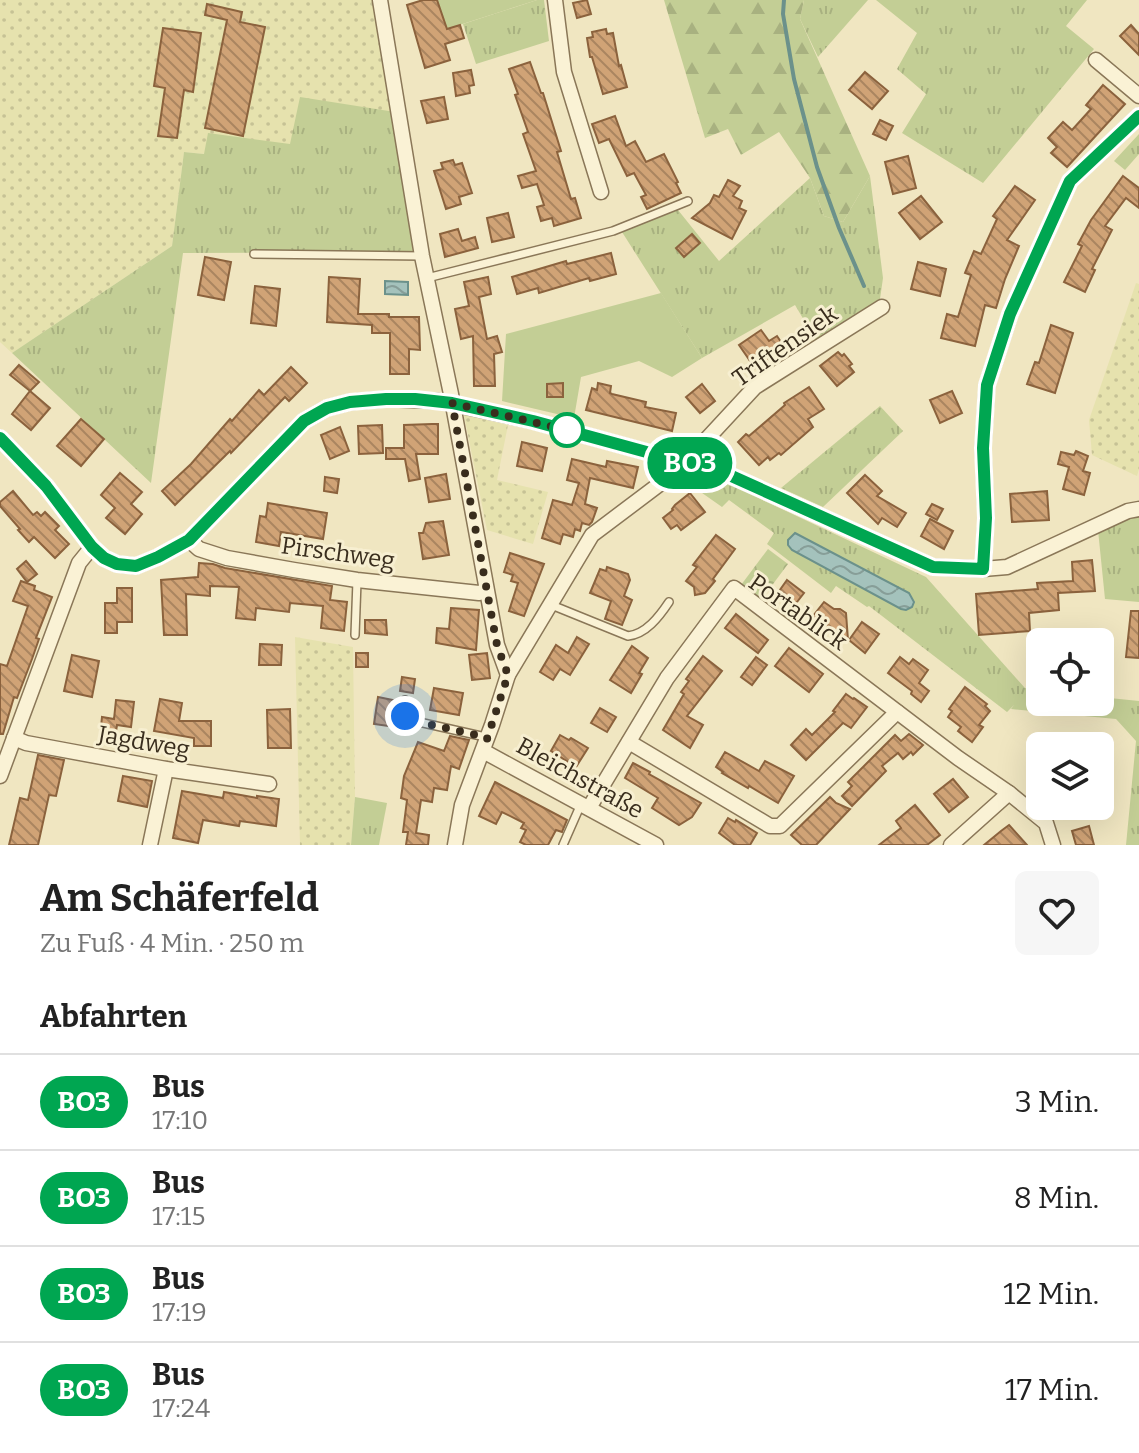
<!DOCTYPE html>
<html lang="de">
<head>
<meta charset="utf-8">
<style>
  body { margin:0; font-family:Bitter,serif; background:#f6f6f6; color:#222; height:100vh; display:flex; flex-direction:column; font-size:30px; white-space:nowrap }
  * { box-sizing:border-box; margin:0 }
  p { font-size:26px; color:#767676 }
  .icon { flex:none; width:44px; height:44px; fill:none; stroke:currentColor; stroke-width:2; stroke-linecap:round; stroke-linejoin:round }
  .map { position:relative; height:845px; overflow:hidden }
  .details { display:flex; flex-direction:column; background:#fff; flex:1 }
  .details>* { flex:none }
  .badge { padding:0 16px; border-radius:26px; font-size:28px; line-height:52px }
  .tools { position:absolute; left:1026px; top:628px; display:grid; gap:16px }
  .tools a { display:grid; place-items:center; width:88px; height:88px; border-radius:12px; background:#fff; box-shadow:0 8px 32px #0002; font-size:40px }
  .you { position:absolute; width:40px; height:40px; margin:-20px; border:6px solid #fff; border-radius:50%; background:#1a73e8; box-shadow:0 0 0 12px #1a73e833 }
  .map>.badge { position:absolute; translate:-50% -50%; box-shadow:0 0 0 4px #fff }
  h2 { padding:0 40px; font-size:30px; line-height:72px }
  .round { display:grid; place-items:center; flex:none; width:84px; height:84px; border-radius:12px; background:#f6f6f6 }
  .overview { display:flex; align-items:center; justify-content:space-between; height:136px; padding:0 40px }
  h1 { font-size:38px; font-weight:700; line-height:60px }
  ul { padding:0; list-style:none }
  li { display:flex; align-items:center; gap:24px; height:96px; padding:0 40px; border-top:2px solid #e0e0e0 }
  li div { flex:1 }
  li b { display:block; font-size:30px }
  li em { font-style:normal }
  li .badge { min-width:88px; font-weight:700; text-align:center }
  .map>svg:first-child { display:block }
  .farmland { fill:url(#farmland-dots) }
  .grass { fill:url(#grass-tufts) }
  .forest { fill:url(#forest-firs) }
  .park { fill:url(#park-crowns) }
  .garden { fill:#c3ce95 }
  .water { fill:url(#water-waves); stroke:#6b918b; stroke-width:2 }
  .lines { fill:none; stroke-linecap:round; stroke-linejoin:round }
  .stream { stroke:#6b918b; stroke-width:4 }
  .building { fill:url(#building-back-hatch); stroke:#8b623d; stroke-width:2 }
  .lane-casing { stroke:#8a7758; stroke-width:10 }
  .street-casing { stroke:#8a7758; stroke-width:17 }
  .lane { stroke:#faf2d5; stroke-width:7 }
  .street { stroke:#faf2d5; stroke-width:14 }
  .line-casing { stroke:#fff; stroke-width:18 }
  .line { stroke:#00a651; stroke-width:12 }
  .walk { stroke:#392d1d; stroke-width:8; stroke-dasharray:0 14.4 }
  .stop-dot { fill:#fff; stroke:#00a651; stroke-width:4 }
  .labels { text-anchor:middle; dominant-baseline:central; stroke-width:6; stroke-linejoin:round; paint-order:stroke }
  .street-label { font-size:24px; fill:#392d1d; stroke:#f7efd1 }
</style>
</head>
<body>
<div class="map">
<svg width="1139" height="845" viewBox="0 0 1139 845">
  <defs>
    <pattern id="farmland-dots" width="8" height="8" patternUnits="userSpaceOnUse" patternTransform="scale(2)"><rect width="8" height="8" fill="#e6e2ae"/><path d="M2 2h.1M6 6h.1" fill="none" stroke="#c6c295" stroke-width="1.8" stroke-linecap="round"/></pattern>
    <pattern id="grass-tufts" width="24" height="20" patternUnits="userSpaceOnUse" patternTransform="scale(2)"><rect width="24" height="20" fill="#c3ce95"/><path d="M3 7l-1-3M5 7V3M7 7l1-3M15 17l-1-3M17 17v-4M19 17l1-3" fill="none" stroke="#a8b180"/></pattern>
    <pattern id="forest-firs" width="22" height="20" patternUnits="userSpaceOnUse" patternTransform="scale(2)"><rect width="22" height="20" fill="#c3ce95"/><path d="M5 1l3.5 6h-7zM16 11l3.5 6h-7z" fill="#a8b180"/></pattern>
    <pattern id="park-crowns" width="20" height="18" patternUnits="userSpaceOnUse" patternTransform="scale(2)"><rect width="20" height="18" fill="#c3ce95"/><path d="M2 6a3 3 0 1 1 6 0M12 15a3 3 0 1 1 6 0" fill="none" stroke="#a8b180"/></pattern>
    <pattern id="water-waves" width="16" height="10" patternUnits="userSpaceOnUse" patternTransform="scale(2)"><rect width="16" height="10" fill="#a4c2bc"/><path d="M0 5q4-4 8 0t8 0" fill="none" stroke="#879e98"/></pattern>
    <pattern id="building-back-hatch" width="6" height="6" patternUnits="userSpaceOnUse" patternTransform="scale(2)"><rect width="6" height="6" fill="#d0a376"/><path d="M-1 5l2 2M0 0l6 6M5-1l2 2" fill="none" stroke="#aa8560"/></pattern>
  </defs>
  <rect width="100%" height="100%" fill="#f0e6c1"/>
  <g class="farmland">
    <polygon points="0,0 377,0 395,112 290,144 205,154 184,152 172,246 12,353 0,342"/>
    <polygon points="1136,283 1139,284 1139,469 1137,476 1092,455 1089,420"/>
    <polygon points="464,415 508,425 497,480 548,492 533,544 487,530"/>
    <polygon points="295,637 353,647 355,797 351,845 300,845"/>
  </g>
  <g class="grass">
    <polygon points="537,0 544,0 549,41 476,64 463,24"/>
    <polygon points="804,0 868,0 818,57 800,19"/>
    <polygon points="876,0 1087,0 1066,26 1094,49 983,183 902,133 926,94 897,69 917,33"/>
    <polygon points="300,97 395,112 413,252 183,253 151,483 12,353 172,246 184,152 204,154 208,133 290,144"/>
    <polygon points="1139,134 1139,154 1125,170 1114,161"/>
    <polygon points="870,176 883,278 880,299 817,342 795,305 702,358 622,232 678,210 719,261 810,178 824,216 843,222"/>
    <polygon points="880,406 903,431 823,507 781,488"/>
    <polygon points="691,473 731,485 926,577 1025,688 1040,690 1040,702 1100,702 1100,697 1139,701 1139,845 1126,845 1136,741 1116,719 1011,709 1014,705 1007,712 869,606 867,607 836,586 831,593 767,544 774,533 729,500 722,507 685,481 679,485 673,481"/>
    <polygon points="1139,503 1139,602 1105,599 1098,530"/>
    <polygon points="355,797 387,803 379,845 351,845"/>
  </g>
  <polygon class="forest" points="664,0 804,0 800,19 870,176 843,222 824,216 810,178 779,132 741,155 728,129 705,138"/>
  <polygon class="park" points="768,549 788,564 761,600 741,585"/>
  <g class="garden">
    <polygon points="437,0 537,0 447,29"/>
    <polygon points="661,293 702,358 672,377 639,361 581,377 574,418 502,401 506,334"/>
  </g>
  <g class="water">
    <polygon points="385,281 408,282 408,295 385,294"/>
    <polygon points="795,533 909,593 914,602 912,607 906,610 901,609 792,550 788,545 788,540"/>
  </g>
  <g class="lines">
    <polyline class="stream" points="784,0 783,14 794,79 817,167 839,228 864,286"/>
  </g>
  <g class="building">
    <polygon points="423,0 437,0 447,29 460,25 464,38 445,44 450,60 425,68 407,5"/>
    <polygon points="587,0 591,14 577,18 573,3"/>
    <polygon points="207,4 242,12 240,22 265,27 243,136 205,128 227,20 205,15"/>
    <polygon points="1131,25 1139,34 1139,55 1120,36"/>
    <polygon points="163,28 201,33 193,92 184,90 177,138 158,136 165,88 154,86"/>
    <polygon points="606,29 607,34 613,33 619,66 621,65 627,87 603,94 592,57 590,57 587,38 593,37 592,32"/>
    <polygon points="530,62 541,93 543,93 561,151 557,152 571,199 575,198 581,218 554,226 552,218 541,221 537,207 544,205 537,184 522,188 518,176 536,171 523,134 528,132 515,95 518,94 509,69"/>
    <polygon points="471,70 474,85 469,86 470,93 456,96 453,73"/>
    <polygon points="865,72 888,91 872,109 849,90"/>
    <polygon points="1103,85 1125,104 1067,167 1051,153 1057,147 1048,138 1063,122 1072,130 1091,109 1086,105"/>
    <polygon points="444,97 448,119 427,123 421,101"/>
    <polygon points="615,116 626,146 635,141 646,162 664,154 678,182 676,183 681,193 647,209 641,197 646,195 634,173 627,176 609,139 599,143 592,124"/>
    <polygon points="880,120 893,126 886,140 873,134"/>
    <polygon points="908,156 916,188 893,194 885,162"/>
    <polygon points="453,160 455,165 462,163 472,193 459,197 461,204 446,209 434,171 443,169 441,163"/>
    <polygon points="1123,176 1139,188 1139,208 1126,198 1105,226 1112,230 1092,269 1095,270 1085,292 1064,282 1082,246 1078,244 1091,220"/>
    <polygon points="728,180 740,186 733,196 742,201 739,208 746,211 732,239 692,218 710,203 714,195 719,197"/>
    <polygon points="1015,186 1035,200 1007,240 1019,246 1005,279 996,308 985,305 975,346 941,338 947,314 958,317 971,275 965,273 974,251 981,254 997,219 993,216"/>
    <polygon points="921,196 942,222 920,239 899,213"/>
    <polygon points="508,213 514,237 492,242 487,218"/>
    <polygon points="458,229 462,241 475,237 478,248 445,257 440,234"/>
    <polygon points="692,234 700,243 684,257 676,248"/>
    <polygon points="611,253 616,274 590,281 589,278 539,293 538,288 517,294 512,277 566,261 567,264"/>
    <polygon points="205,257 231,262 224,300 198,295"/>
    <polygon points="918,262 946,269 940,296 911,289"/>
    <polygon points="329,277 360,279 358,314 389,314 389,317 419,317 420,350 409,349 409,374 390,374 390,333 372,333 372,325 327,322"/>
    <polygon points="488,277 491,294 479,297 487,339 497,336 502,352 494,354 495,386 474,386 473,336 461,339 455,309 469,306 464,282"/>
    <polygon points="255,286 280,289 276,326 251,323"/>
    <polygon points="1051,325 1073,333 1055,393 1027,384 1035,362 1039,363"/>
    <polygon points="761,330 769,341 777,336 785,348 755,368 739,345"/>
    <polygon points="838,352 842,356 844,354 852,364 849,366 854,372 837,386 820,366"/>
    <polygon points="19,365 39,382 30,391 10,375"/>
    <polygon points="291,367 307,383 289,401 285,397 231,453 230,451 175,505 162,491 191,464 230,419 232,421 259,390 264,395"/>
    <polygon points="563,383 563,397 547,397 547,384"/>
    <polygon points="598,383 611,386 610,393 612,394 646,402 645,407 676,413 672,431 586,410 592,388 597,390"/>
    <polygon points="702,384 715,401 700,413 686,397"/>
    <polygon points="809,387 824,409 808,419 813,427 781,455 779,453 770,460 768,457 759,465 738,442 746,434 749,436 785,405 784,403"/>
    <polygon points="30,391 50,408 31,430 12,414"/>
    <polygon points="952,391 962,413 940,423 930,400"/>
    <polygon points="81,419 104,439 81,466 57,446"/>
    <polygon points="432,424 438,424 438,454 416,454 420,479 409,481 405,459 386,459 386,448 404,448 404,425"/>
    <polygon points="382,425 383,453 359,454 358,426"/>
    <polygon points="340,427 349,451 330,459 321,435"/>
    <polygon points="522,442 547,448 542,471 517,466"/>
    <polygon points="1076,451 1088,456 1083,471 1090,473 1084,495 1063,489 1069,467 1058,464 1061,452 1074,455"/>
    <polygon points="572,459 606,467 607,461 638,467 633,488 590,478 585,504 597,508 592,522 589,525 582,523 580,531 575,529 573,537 563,534 560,544 542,538 553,500 572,505 579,483 567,480"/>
    <polygon points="120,473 142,492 131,504 142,514 125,534 106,518 115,508 101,495"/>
    <polygon points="446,474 450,499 429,502 425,478"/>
    <polygon points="865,475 882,491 877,496 906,513 897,527 882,518 878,524 847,493"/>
    <polygon points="325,477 339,479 337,493 324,491"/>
    <polygon points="13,491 33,515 37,512 41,516 45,512 59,526 55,530 69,544 55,558 34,537 29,542 18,530 20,529 0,506 0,502"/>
    <polygon points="1047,491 1049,520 1012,522 1010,494"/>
    <polygon points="690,493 705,512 681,530 677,525 671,529 663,518 673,510 672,509 675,505"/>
    <polygon points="268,503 327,513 323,539 281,532 279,546 256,542 260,516 266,517"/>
    <polygon points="932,504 943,509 937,520 926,514"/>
    <polygon points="930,519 953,531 944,549 921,536"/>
    <polygon points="443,521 449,555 423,559 419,533 423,533 426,523"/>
    <polygon points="716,535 735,549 713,579 715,581 705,593 695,595 694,587 686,581 697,567 693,565"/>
    <polygon points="510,553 544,564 524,616 509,611 518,583 511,581 513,575 504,572"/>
    <polygon points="1092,560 1095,591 1058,593 1059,610 1029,613 1030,631 979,635 976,594 1038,589 1037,583 1073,581 1072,562"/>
    <polygon points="26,561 37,574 27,582 17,569"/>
    <polygon points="199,563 213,564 225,568 332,586 330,600 347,602 344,631 321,628 323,606 290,603 289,612 256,608 255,620 236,618 239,587 210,586 210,596 186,594 187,635 164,635 161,580 198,577"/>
    <polygon points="607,567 628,574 630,580 624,596 632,600 622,625 605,619 611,601 590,593 600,569 606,571"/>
    <polygon points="787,580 804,593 793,607 777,594"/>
    <polygon points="21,581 35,586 34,590 52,597 36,638 39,639 32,659 17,698 14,697 3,734 0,734 0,664 7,666 28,606 13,601"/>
    <polygon points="117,588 132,588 132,622 117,622 117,633 105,633 105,603 117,603"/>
    <polygon points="824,602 834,609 840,609 846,613 848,640 839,633 838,635 813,616"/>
    <polygon points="451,608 479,610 476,650 436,643 437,628 449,629"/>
    <polygon points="1131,611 1139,611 1139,658 1126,657"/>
    <polygon points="736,614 768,640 758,653 725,628"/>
    <polygon points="365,620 386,620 387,635 365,633"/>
    <polygon points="862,622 879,634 865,653 849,640"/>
    <polygon points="577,637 589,644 570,675 560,669 553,680 540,672 556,645 568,653"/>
    <polygon points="260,644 282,645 281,665 259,665"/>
    <polygon points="632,646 648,658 639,673 642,674 631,693 610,680"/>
    <polygon points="789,648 823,674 809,692 775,666"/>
    <rect x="356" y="653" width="12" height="14"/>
    <polygon points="487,653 490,678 472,680 469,655"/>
    <polygon points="72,655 99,661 92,697 64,691"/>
    <polygon points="703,656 722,671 687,716 703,725 690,748 663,730 684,694 681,692 689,681 686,679"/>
    <polygon points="756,657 767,665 752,685 741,677"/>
    <polygon points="900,657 909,664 913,659 928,670 919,683 929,691 921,702 911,694 912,691 888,673"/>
    <polygon points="402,677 415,679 413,693 400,691"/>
    <polygon points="965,687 987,704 985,706 990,711 979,725 983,727 972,742 958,731 961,727 948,717 952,711 949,709"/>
    <polygon points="434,688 463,693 459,715 430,710"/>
    <polygon points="846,694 853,699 854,698 867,707 851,728 843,723 806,760 791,745 806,729 812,735 835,712 833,711"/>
    <polygon points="378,697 398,701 396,727 374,724"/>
    <polygon points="160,699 182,703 179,721 211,721 211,746 194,746 194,738 154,731"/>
    <polygon points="116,700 134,702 131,727 117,725 115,738 100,737 102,717 114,719"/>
    <polygon points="600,708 616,717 607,732 591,723"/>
    <polygon points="290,709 291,748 268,748 267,710"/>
    <polygon points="909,734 923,745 913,755 911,752 903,759 898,753 882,766 886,771 852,806 842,796 852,786 848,782 895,735 901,741"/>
    <polygon points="560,735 569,740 571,738 588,748 576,767 551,751"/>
    <polygon points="450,736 469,740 459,769 451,766 447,790 434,788 432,802 421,800 416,833 429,835 428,845 406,845 408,832 403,832 407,800 401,798 404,776 418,742 444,751"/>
    <polygon points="725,752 759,771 765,761 794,776 778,803 749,786 748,788 722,773 723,772 716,767"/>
    <polygon points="38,755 64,760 56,796 49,795 38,845 9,845 20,798 28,800"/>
    <polygon points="633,763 650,772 649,774 701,803 692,817 679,825 652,808 658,798 625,778"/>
    <polygon points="123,776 152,781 147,807 118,801"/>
    <polygon points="953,779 968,797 949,812 934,794"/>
    <polygon points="495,782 567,820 562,832 556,830 548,845 526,845 520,842 526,830 521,828 524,823 502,812 496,824 479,816"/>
    <polygon points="182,791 223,798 224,792 257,798 257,796 279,799 276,826 240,821 239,826 203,820 198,843 173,838"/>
    <polygon points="830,797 836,803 850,809 816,845 802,845 791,835"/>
    <polygon points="915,805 940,835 927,845 879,845 901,828 896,821"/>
    <polygon points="728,818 735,822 736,820 757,833 750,845 735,845 719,833"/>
    <polygon points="1009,825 1027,845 984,845 1001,831"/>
    <polygon points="1089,826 1094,845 1076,845 1072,831"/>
  </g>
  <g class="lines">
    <g class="lane-casing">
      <g id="lane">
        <polyline points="254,254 422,256"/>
        <polyline points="427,278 613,231 688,201"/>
        <path d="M 549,604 L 628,636 C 646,634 659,617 669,602"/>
        <polyline points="355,635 357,581"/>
        <polyline points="405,700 403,710 405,716 410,720 481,736 487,739"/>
        <polyline points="563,845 581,804"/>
      </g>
    </g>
    <g class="street-casing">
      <g id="street">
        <polyline points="380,0 422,256 451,394 497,645 508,675"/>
        <polyline points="555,0 564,72 601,192"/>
        <polyline points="1096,60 1139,96"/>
        <polyline points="0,438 46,486 92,547 104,558 117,564 136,566 158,557 189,540 304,421 327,408 350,402 386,399 438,401 533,421 727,474 933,567 983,569 1007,567 1128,511 1139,509"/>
        <polyline points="189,540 199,549 227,558 294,570 357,580 479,593 486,591"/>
        <polyline points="983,569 986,518 983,448 987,385 1010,314 1070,181 1139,116"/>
        <polyline points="14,738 26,743 166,769 269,784"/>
        <polyline points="629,742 770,826 780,826 897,712"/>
        <polyline points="483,751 656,845"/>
        <polyline points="0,776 79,563 92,547"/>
        <polyline points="1009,793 1046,823 1053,845"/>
        <polyline points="589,808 667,678 734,588 958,758 1009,793 951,845"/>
        <polyline points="150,845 166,769"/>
        <polyline points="455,845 462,805 492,725 508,675 592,535 661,483 692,455 755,387 882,307"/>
      </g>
    </g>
    <use href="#lane" class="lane"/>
    <use href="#street" class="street"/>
  </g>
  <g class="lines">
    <g class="line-casing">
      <polyline id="line" points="0,438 46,486 92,547 104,558 117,564 136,566 158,557 189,540 304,421 327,408 350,402 386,399 415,399 452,403 533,421 727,474 933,567 983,569 986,518 983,448 987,385 1010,314 1070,181 1139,116"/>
    </g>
    <use href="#line" class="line"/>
    <polyline class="walk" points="405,716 410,720 481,736 487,739 508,675 497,645 452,403 567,430"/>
  </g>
  <circle class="stop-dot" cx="567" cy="430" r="16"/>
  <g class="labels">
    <g class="street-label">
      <text transform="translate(785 346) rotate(-35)">Triftensiek</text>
      <text transform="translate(338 553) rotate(8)">Pirschweg</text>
      <text transform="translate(798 612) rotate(35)">Portablick</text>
      <text transform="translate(144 742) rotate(10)">Jagdweg</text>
      <text transform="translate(580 778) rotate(29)">Bleichstraße</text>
    </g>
  </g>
</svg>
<div class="tools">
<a><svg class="icon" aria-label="locate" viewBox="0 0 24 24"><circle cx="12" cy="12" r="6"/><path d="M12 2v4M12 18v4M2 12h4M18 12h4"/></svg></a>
<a><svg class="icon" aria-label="layers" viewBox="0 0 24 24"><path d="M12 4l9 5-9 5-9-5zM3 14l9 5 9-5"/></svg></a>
</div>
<div class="you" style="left:405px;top:716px"></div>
<b class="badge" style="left:690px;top:463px;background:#00a651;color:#fff">BO3</b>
</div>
<section class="details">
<div class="overview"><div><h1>Am Schäferfeld</h1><p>Zu Fuß · 4 Min. · 250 m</p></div><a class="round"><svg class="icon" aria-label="heart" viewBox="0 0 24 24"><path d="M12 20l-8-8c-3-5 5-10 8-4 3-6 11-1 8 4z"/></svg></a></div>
<h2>Abfahrten</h2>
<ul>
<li><span class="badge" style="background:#00a651;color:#fff">BO3</span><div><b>Bus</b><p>17:10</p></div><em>3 Min.</em></li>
<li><span class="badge" style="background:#00a651;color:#fff">BO3</span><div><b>Bus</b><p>17:15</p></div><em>8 Min.</em></li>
<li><span class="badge" style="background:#00a651;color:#fff">BO3</span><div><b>Bus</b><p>17:19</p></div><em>12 Min.</em></li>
<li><span class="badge" style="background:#00a651;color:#fff">BO3</span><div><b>Bus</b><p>17:24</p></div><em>17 Min.</em></li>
</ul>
</section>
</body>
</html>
